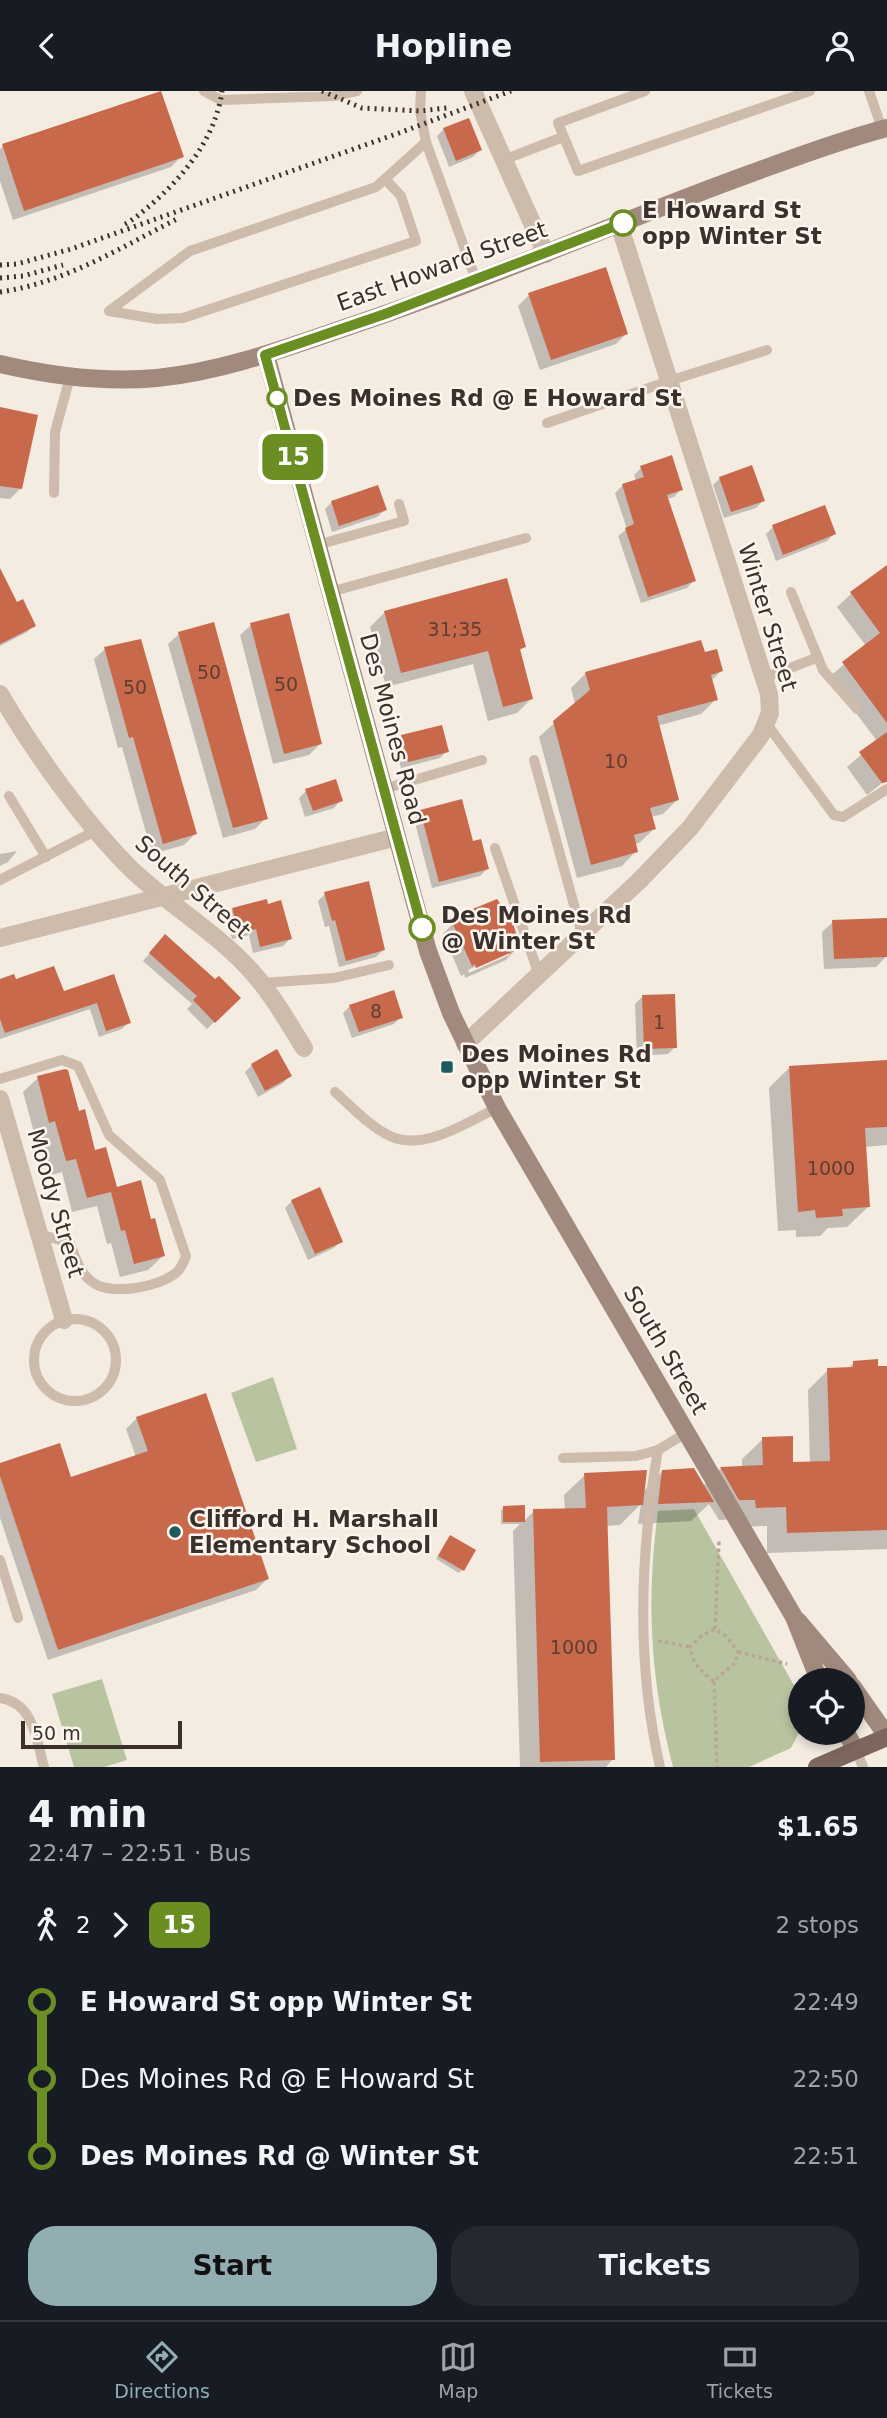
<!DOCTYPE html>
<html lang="en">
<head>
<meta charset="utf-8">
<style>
  body { margin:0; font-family:"DejaVu Sans",sans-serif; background:#242831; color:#f1f3f6; height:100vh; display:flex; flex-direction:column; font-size:26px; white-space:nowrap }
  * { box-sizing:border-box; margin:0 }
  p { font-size:23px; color:#9ea1a6 }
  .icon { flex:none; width:38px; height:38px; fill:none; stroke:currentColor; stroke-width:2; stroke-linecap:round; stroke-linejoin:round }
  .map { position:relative; height:1676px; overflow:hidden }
  .sheet { display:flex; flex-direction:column; background:#171b24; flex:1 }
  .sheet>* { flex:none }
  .badge { padding:0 14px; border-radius:10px; font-size:24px; line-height:46px }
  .buttons { position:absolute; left:788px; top:1577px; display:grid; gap:14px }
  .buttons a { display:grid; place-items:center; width:77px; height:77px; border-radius:50%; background:#171b24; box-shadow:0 4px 10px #0003; font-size:35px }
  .scale { position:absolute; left:21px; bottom:18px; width:161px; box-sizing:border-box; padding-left:7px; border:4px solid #3b302b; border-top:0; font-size:19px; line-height:24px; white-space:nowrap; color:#3b302b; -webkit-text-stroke:5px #fbf5ee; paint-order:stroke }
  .map>.badge { position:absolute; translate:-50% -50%; box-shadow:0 0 0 4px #fff }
  .legs { display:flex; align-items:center; gap:10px; height:77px; padding:0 28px; font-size:23px }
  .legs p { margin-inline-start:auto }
  .overview { display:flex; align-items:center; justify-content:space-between; height:119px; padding:0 28px }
  h1 { font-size:38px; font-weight:600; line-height:52px }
  .primary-button { display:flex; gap:14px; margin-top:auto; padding:14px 28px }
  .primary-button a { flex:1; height:80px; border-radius:28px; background:#92aeb2; color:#111; font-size:28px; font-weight:600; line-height:80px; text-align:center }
  .primary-button a+a { background:#242831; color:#f1f3f6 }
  ul { padding:0 28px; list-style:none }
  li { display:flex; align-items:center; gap:24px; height:77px; font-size:26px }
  li i { display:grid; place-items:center; width:10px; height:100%; margin:0 9px; background:currentColor }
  li i::after { content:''; width:18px; height:18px; margin:-9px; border:5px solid; border-radius:50%; background:#171b24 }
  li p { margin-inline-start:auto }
  li:first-child i { background:linear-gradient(#0000 50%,currentColor 0) }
  li:last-child i { background:linear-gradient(currentColor 50%,#0000 0) }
  header { display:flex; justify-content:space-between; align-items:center; height:91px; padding:0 28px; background:#171b24; font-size:32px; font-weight:600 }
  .tabs { display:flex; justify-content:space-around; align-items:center; height:98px; border-top:2px solid #363941; background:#171b24; font-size:19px; color:#9ea1a6 }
  .tabs a { display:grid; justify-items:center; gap:4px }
  .tabs .selected { color:#92aeb2 }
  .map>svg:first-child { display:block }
  .green { fill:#b8c4a0 }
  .shadow { fill:#0003; fill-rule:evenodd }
  .building { fill:#c8694b }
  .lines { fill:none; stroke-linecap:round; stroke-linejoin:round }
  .path { stroke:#b9a596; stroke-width:3.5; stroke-dasharray:3.5 3.5; stroke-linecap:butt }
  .lane { stroke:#cdbbac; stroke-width:10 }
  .street { stroke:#cdbbac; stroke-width:18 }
  .secondary { stroke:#a18a7d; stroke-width:18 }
  .primary { stroke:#7d675c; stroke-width:18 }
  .rail { stroke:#3b302b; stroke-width:5; stroke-dasharray:2 5; stroke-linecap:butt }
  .line-1-casing { stroke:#fff; stroke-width:16 }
  .line-1 { stroke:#6b8e23; stroke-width:10 }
  .stop-1-dot { fill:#fff; stroke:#6b8e23; stroke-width:3.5 }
  .poi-dot { fill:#1f5a5e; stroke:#fbf5ee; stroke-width:2.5 }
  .labels { text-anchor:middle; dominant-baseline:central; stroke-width:5; stroke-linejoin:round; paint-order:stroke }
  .number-label { font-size:19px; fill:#5e3e33 }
  .stop-label { font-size:23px; font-weight:bold; fill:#3b302b; stroke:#fbf5ee; text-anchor:start }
  .street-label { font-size:23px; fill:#3b302b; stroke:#fbf5ee }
  .poi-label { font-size:23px; font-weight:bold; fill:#3b302b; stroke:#fbf5ee; text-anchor:start }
</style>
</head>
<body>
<header><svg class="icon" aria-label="back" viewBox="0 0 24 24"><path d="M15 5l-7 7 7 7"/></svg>Hopline<svg class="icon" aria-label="person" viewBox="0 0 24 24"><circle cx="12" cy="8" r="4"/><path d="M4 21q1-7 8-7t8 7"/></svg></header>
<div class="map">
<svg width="887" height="1676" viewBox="0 0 887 1676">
  <rect width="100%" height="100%" fill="#f4ebe1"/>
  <g class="green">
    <polygon points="273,1286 297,1358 256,1371 231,1302"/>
    <path d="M 694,1418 L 796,1598 L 800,1611 L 800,1640 L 791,1657 L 749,1676 L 673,1676 C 650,1588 646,1510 658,1420 Z"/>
    <polygon points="102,1588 127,1669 104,1676 74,1676 52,1603"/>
  </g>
  <g class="shadow">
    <polygon points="444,38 480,59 473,66 449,76 437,45"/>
    <polygon points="3,55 182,65 171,76 13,129 0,90 0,58"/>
    <polygon points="529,204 626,243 616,253 540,279 518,215"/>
    <polygon points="0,318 21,397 10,408 0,407"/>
    <polygon points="641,377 681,398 674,406 667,408 694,489 687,497 641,512 618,445 627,438 615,402 622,395 636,390 634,384"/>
    <polygon points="720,387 763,410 756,417 724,427 713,394"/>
    <polygon points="332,411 385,419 377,426 332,441 325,418"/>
    <polygon points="773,436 834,443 827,450 776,470 766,443"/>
    <polygon points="887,476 887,688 867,704 847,676 877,650 829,586 866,555 837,516 851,503"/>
    <polygon points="0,480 16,513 34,534 27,541 0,555"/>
    <polygon points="385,521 524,556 519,560 531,608 517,622 488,630 473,573 386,596 370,536"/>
    <polygon points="251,534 320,653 309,664 273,673 240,544"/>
    <polygon points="179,543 266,727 255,738 223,747 168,553"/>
    <polygon points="700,552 704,563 721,580 711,590 716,608 701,623 657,635 677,709 663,723 651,726 654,738 639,752 635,753 636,760 622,775 577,787 539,646 575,613 571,597 585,583"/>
    <polygon points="105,558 195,743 184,754 152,763 122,656 118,657 94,568"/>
    <polygon points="402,646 447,660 440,667 401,677 394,653"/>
    <polygon points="306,700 341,709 334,717 305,726 299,707"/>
    <polygon points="421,721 471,752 487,778 480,785 432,797 414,728"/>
    <polygon points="17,760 8,771 0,775 0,763"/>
    <polygon points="325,803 383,859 376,866 339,876 329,835 325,836 318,810"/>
    <polygon points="233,819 290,848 283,855 253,862 249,844 232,848 226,826"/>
    <path d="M 459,826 L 515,855 L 516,858 L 506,869 L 465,887 L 464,883 L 461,885 L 443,843 ZM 509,860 L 509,864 L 469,882 L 468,879 Z"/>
    <polygon points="833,831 887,865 876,876 824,878 822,841"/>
    <polygon points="158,853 239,907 207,938 187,918 192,913 143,870"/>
    <polygon points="113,885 129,931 122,938 99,946 90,918 0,948 0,890 15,891 62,902"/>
    <polygon points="642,906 675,956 668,963 637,965 635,913"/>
    <polygon points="350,915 401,926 394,933 352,947 343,922"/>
    <polygon points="887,970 887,1054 864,1056 868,1116 847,1136 828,1137 820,1145 796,1146 796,1139 778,1140 769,997 790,976"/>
    <polygon points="252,974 290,985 283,992 258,1006 245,981"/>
    <polygon points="38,987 78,1022 94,1061 115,1098 150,1130 163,1165 148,1179 120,1186 111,1152 107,1153 97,1115 72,1121 62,1081 52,1084 41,1043 35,1045 23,1001"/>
    <polygon points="292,1110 341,1150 334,1157 308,1169 285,1117"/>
    <polygon points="854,1272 877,1277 887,1277 887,1458 767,1462 767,1435 736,1436 736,1428 719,1429 709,1413 691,1430 638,1433 641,1413 620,1434 606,1435 613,1668 606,1676 520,1676 513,1440 520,1433 501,1433 501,1419 504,1416 524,1430 534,1420 565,1419 564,1404 585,1384 643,1401 663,1380 703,1395 720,1378 742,1377 742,1368 763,1348 792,1373 810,1373 808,1299 828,1279 847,1278"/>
    <polygon points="137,1327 267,1488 256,1499 48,1569 0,1427 0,1373 70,1388 136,1366 126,1338"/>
    <polygon points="447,1449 462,1479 459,1482 436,1468"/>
  </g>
  <g class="building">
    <polygon points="161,0 184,66 24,120 2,53"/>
    <polygon points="469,27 482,59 456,70 443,37"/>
    <polygon points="606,176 628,243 551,269 528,202"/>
    <polygon points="0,316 38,324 22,398 0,395"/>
    <polygon points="672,364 683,399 667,404 696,490 648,506 625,437 634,433 622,393 644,386 640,375"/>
    <polygon points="752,374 765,410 731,421 719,386"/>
    <polygon points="378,394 387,419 339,435 331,410"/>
    <polygon points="825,414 836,443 783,464 772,434"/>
    <polygon points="887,474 887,632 842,571 880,542 850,501"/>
    <polygon points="0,477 17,511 23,508 36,535 0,553"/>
    <polygon points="507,487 526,556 520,558 533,608 503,616 488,560 401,582 384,520"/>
    <polygon points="289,522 322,653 284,663 250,532"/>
    <polygon points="214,531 268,728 233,737 178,541"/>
    <polygon points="141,548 197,743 163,753 133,646 129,647 104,556"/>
    <polygon points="701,549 705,561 717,558 723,580 711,584 718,609 657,625 679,709 650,717 656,738 634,744 638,761 591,774 553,630 590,599 585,581"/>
    <polygon points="442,634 449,661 408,671 401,644"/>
    <polygon points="887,641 887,691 882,692 859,661"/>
    <polygon points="336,688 343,710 313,720 305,698"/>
    <polygon points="462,708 473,750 481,748 489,778 439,791 420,719"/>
    <polygon points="369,790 385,859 346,870 335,829 332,830 324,801"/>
    <polygon points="267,808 268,813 281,809 292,848 260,856 256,838 239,842 232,817"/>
    <polygon points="497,808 503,817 507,816 520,853 517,854 519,858 476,877 475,873 472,875 452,831 459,828 458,824"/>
    <polygon points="887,827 887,866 834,868 832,829"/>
    <polygon points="165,843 215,888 219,885 241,907 215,932 193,909 197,905 149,862"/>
    <polygon points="54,875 64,900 114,883 131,932 106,940 97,912 5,942 0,928 0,888 14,883 16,888"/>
    <polygon points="394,899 403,927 359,941 349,914"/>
    <polygon points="675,903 677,957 644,958 642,904"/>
    <polygon points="277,958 292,985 265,1000 251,973"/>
    <polygon points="887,969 887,1036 865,1037 870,1116 842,1118 843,1125 816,1127 815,1119 798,1121 789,975"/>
    <polygon points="65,978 68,979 79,1020 85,1018 95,1059 106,1056 117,1096 141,1089 151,1128 155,1127 165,1165 134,1173 125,1139 121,1140 111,1101 87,1107 76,1068 66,1070 55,1030 49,1032 37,985"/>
    <polygon points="320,1096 343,1151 315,1163 291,1109"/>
    <polygon points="878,1268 878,1275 887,1275 887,1439 787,1442 786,1416 756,1417 755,1409 739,1409 720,1376 763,1374 762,1346 793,1345 793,1371 830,1370 827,1277 853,1276 853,1270"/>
    <polygon points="206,1302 269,1488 58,1559 0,1385 0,1372 60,1352 71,1386 148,1360 136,1326"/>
    <polygon points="694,1377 714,1411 658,1413 662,1379"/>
    <polygon points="647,1379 643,1414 607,1416 615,1669 540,1671 533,1418 586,1417 584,1382"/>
    <polygon points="525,1414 525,1431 503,1431 503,1415"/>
    <polygon points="450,1444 476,1459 464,1480 438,1465"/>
  </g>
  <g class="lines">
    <g class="path">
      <polyline points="715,1538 719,1449"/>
      <polyline points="658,1550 690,1556"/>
      <polyline points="738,1561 787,1573"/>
      <path d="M 714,1590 C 700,1580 693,1573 690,1556 L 700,1546 L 715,1538 L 726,1545 L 738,1561 L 735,1572 L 714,1590 L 717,1676"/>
    </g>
    <g class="lane">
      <polyline points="204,0 221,9 334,5 357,0"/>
      <polyline points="421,0 420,20 426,51 476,189"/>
      <polyline points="645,0 558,32 578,80 810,0"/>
      <polyline points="869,0 882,38"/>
      <polyline points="503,69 563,46"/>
      <polyline points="385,88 401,105 416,150 183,227 157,228 109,220 190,160 376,96 426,51"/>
      <polyline points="547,332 669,290 767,259"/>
      <polyline points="54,402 55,341 70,286"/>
      <polyline points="317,454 404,430 399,413"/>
      <polyline points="330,501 526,447"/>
      <polyline points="791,501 823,579 857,618"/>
      <polyline points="764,587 816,567"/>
      <polyline points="766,632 834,724 843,726 887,698"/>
      <polyline points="534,669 582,843"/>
      <polyline points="384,698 482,669"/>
      <polyline points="9,705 46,766"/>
      <polyline points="495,757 539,884"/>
      <polyline points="0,789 97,739"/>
      <polyline points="261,892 334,887 389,874"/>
      <path d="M 0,988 L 62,969 L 78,975 L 109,1044 L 160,1089 L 186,1165 C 184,1170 182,1176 178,1180 C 162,1196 109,1206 91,1190 C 79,1181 75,1165 70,1152 L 39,1143"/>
      <path d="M 335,1001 C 352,1016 369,1035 390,1045 C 424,1061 467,1031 497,1017"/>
      <circle cx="75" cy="1269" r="41"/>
      <path d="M 658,1359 C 640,1463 636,1572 660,1676"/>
      <polyline points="563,1367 636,1365 658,1359 686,1342"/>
      <polyline points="0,1469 18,1527"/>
      <path d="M 0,1607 C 34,1612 36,1648 44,1676"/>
      <polyline points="856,1659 863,1676"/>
    </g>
    <g class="street">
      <polyline points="473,0 546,163"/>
      <path d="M 0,603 C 34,661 84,731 131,778 C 170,815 218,842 253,882 C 273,905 288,931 304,957"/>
      <polyline points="0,847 397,746"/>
      <polyline points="465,953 640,789 690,737 761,644 770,622 769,603 619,133"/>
      <polyline points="0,1008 64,1229"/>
    </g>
    <g class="secondary">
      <polyline points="266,264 428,860 451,922 497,1017 794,1526 819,1589"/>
      <path d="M 0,273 C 52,285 103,292 157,287 C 226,280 291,255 356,233 C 490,188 619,130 752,82 C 796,66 841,49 887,37"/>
      <polyline points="798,1530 848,1589"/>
      <polyline points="852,1595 887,1645"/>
      <polyline points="846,1642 856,1659"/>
    </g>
    <polyline class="primary" points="817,1676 887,1646"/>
    <g class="rail">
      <polyline points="322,0 362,17 420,20 447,17"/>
      <path d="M 125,133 C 133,129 140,123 147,117 C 182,88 216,47 222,0"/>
      <polyline points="0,174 17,173 71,158 399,42 511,0"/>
      <polyline points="0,187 23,185 63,174"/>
      <path d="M 0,201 C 64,192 120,157 177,128"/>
    </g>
  </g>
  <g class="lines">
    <g class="line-1-casing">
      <polyline id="line-1" points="422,837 265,264 385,223 623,132"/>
    </g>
    <use href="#line-1" class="line-1"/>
  </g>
  <g class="stop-1-dot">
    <circle cx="623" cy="132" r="12"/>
    <circle cx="277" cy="307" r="9"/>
    <circle cx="422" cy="837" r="12"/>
  </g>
  <g class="poi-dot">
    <rect x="440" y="969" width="14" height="14" rx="3.5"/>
    <circle cx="175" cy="1441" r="7"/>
  </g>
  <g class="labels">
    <g class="number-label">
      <text x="455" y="538">31;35</text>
      <text x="209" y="581">50</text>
      <text x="286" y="593">50</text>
      <text x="135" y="596">50</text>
      <text x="616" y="670">10</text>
      <text x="376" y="920">8</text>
      <text x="659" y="931">1</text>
      <text x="831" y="1077">1000</text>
      <text x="574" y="1556">1000</text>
    </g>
    <g class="stop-label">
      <text x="642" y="119">E Howard St<tspan x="642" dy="26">opp Winter St</tspan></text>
      <text x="293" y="307">Des Moines Rd @ E Howard St</text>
      <text x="441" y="824">Des Moines Rd<tspan x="441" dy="26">@ Winter St</tspan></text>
    </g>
    <g class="street-label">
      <text transform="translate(442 175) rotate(-20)">East Howard Street</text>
      <text transform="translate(768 526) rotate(73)">Winter Street</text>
      <text transform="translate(393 638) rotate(75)">Des Moines Road</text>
      <text transform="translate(193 796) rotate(41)">South Street</text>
      <text transform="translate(56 1112) rotate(74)">Moody Street</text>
      <text transform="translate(666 1259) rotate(60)">South Street</text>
    </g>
    <g class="poi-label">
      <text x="461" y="963">Des Moines Rd<tspan x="461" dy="26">opp Winter St</tspan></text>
      <text x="189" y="1428">Clifford H. Marshall<tspan x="189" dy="26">Elementary School</tspan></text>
    </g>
  </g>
</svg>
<div class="buttons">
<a><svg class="icon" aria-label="locate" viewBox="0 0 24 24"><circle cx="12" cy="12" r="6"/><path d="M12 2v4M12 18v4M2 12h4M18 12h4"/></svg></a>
</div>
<div class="scale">50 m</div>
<b class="badge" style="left:293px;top:366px;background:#6b8e23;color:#fff">15</b>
</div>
<section class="sheet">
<div class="overview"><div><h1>4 min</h1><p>22:47 – 22:51 · Bus</p></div><b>$1.65</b></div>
<div class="legs"><svg class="icon" aria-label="walk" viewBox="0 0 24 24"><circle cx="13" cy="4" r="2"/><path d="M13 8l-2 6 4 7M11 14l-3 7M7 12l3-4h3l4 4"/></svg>2<svg class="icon" aria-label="forward" viewBox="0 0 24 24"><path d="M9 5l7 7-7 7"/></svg><b class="badge" style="background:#6b8e23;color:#fff">15</b><p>2 stops</p></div>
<ul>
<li><i style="color:#6b8e23"></i><b>E Howard St opp Winter St</b><p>22:49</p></li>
<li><i style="color:#6b8e23"></i><span>Des Moines Rd @ E Howard St</span><p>22:50</p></li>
<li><i style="color:#6b8e23"></i><b>Des Moines Rd @ Winter St</b><p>22:51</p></li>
</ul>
<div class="primary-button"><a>Start</a><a>Tickets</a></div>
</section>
<nav class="tabs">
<a class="selected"><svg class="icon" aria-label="directions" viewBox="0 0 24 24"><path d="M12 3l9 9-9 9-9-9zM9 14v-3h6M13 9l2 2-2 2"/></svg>Directions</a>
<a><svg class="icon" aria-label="map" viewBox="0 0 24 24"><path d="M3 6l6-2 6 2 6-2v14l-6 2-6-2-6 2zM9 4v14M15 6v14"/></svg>Map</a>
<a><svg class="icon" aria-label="tickets" viewBox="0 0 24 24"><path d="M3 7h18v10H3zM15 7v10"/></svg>Tickets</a>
</nav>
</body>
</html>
